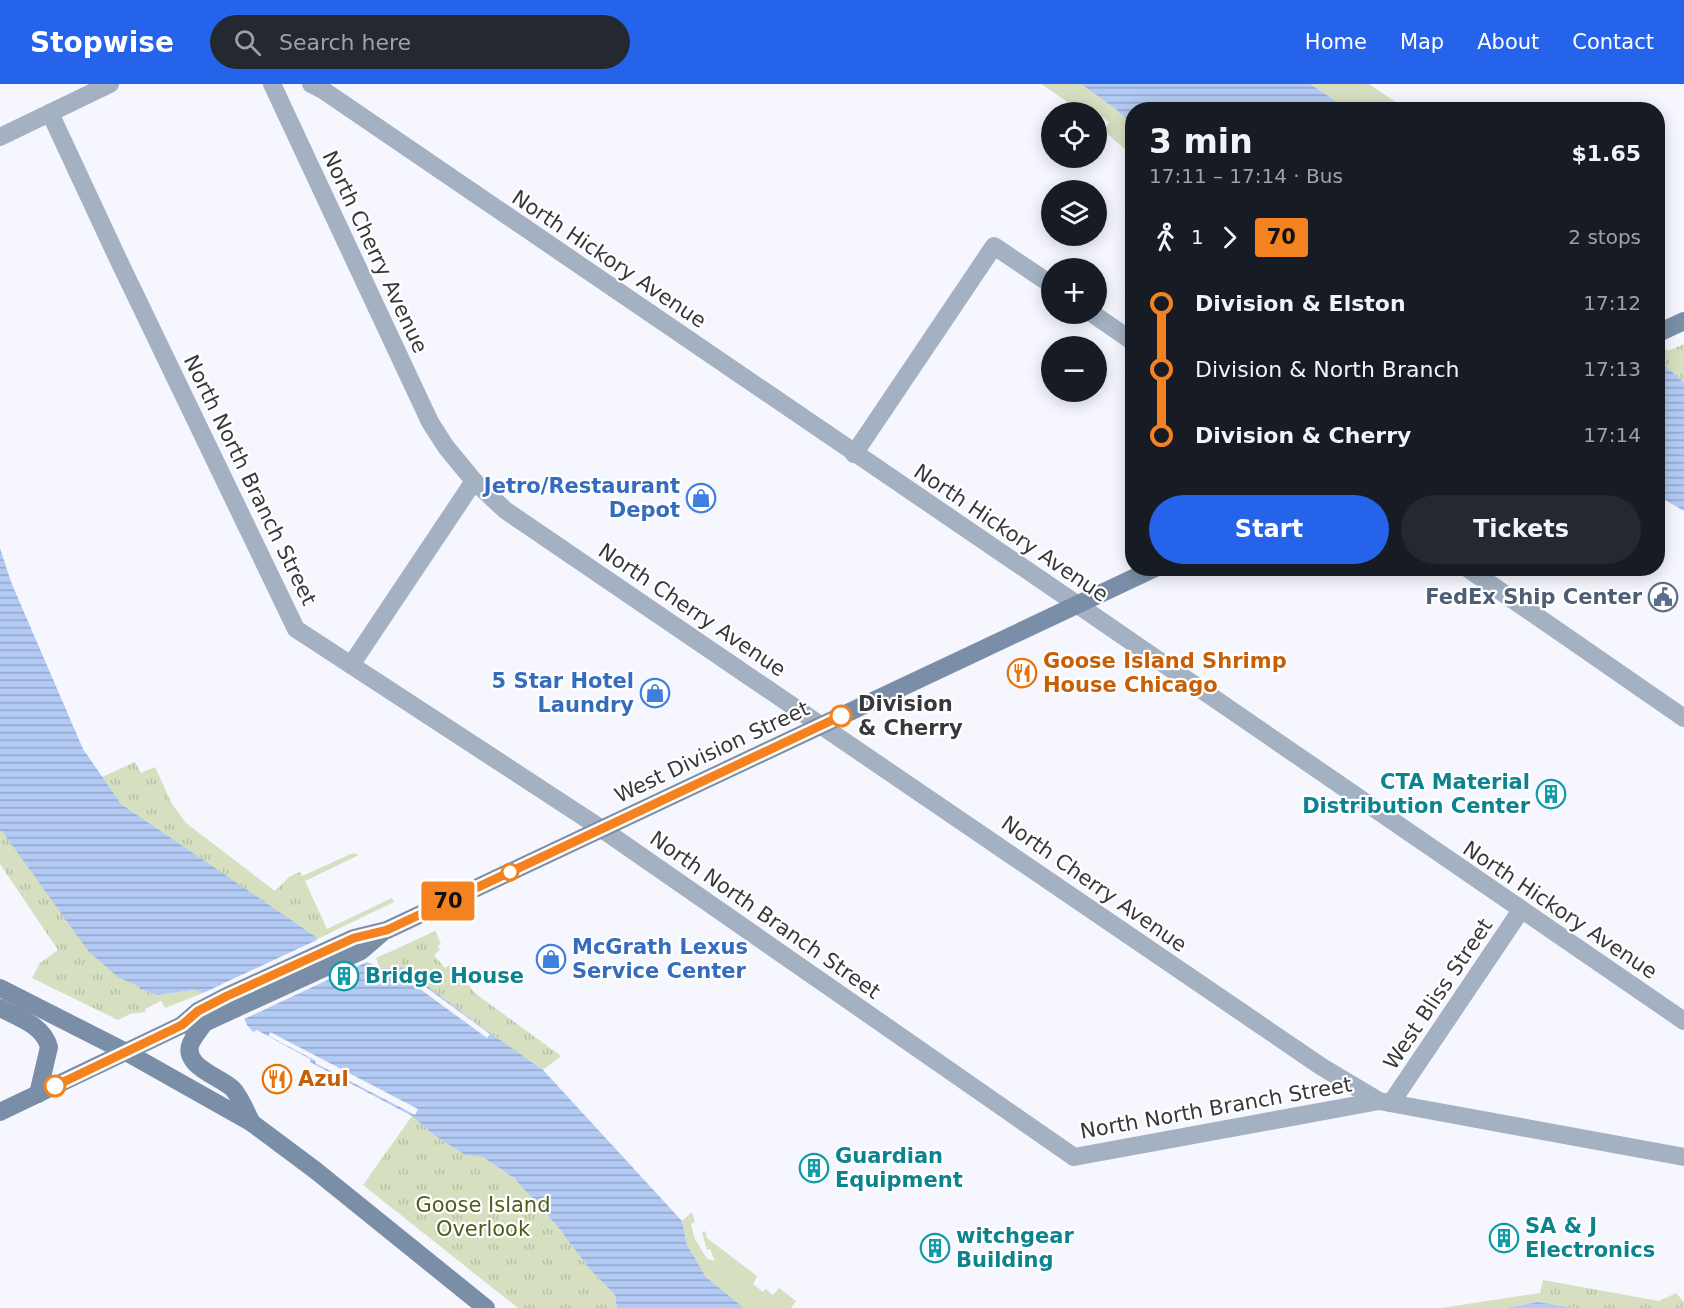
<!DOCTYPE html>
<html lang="en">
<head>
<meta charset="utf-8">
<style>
  body { margin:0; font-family:"DejaVu Sans",sans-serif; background:#242831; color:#f1f3f6; height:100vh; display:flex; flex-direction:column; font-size:22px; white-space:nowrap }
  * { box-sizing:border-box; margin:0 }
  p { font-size:20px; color:#9ea1a6 }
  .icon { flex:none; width:33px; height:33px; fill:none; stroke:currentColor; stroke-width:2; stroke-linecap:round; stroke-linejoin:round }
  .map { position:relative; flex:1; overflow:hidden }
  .side { position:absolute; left:1125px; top:18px; width:540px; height:474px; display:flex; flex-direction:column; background:#171b24; border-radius:24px; box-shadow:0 3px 15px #0003 }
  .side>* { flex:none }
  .badge { padding:0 12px; border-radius:4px; font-size:21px; line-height:39px }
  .fabs { position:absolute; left:1041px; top:18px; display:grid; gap:12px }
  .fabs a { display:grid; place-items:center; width:66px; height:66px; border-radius:50%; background:#171b24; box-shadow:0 3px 15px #0003; font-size:30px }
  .map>.badge { position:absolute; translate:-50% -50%; box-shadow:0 0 0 3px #fff }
  .legs { display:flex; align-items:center; gap:9px; height:66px; padding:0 24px; font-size:20px }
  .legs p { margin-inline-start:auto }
  .headline { display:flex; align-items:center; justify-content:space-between; height:102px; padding:0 24px }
  h1 { font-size:33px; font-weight:800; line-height:45px }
  .primary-button { display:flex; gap:12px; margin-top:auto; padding:12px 24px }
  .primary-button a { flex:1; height:69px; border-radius:36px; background:#2563eb; color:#fff; font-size:24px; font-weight:800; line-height:69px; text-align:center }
  .primary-button a+a { background:#242831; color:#f1f3f6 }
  ul { padding:0 24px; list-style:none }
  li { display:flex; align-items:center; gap:21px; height:66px; font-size:22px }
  li i { display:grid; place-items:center; width:9px; height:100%; margin:0 8px; background:currentColor }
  li i::after { content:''; width:15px; height:15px; margin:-8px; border:4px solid; border-radius:50%; background:#171b24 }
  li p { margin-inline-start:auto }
  li:first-child i { background:linear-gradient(#0000 50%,currentColor 0) }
  li:last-child i { background:linear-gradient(currentColor 50%,#0000 0) }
  header { display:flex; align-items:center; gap:36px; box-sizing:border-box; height:84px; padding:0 30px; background:#2563eb; color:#fff }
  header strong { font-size:28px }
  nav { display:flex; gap:33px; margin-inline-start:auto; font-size:21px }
  .search { width:420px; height:54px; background:#242831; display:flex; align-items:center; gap:15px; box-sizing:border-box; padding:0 21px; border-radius:33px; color:#9ea1a6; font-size:22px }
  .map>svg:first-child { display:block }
  .green { fill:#d6dfc0 }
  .park { fill:url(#park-tufts) }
  .water { fill:url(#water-rules) }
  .pier { fill:#f6f6fe }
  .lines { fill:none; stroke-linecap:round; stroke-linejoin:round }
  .street { stroke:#a3b1c2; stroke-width:18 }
  .secondary { stroke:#7a8fa7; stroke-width:18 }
  .line-1-casing { stroke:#fff; stroke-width:14 }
  .line-1 { stroke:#f58220; stroke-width:9 }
  .stop-1-dot { fill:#fff; stroke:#f58220; stroke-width:3 }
  .labels { text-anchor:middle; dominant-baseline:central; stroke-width:4.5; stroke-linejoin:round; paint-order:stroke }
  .street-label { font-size:21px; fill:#38373a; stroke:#fff }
  .shop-label { font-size:21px; font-weight:bold; fill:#366cbe; stroke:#fff; text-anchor:end }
  .service-label { font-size:21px; font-weight:bold; fill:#4e5e75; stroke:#fff; text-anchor:end }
  .food-label { font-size:21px; font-weight:bold; fill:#c56008; stroke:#fff; text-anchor:start }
  .stop-label { font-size:21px; font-weight:bold; fill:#38373a; stroke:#fff; text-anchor:start }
  .culture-label { font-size:21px; font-weight:bold; fill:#0d838f; stroke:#fff; text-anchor:start }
  .park-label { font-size:21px; fill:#4f5d19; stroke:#fff }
</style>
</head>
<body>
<header>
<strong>Stopwise</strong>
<div class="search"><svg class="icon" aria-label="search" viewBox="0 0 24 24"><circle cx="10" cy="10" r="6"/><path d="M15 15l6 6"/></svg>Search here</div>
<nav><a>Home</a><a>Map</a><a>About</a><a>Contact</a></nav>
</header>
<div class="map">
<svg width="1684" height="1224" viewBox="0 0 1684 1224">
  <defs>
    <pattern id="park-tufts" width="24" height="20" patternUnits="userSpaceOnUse" patternTransform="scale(1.5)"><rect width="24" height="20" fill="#d6dfc0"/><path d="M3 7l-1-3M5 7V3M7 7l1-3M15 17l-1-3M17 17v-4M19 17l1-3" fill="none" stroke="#b8c0a6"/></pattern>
    <pattern id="water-rules" width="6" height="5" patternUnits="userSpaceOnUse" patternTransform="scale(1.5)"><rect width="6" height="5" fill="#b3cbf4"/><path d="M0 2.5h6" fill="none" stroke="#93a6c7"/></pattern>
  </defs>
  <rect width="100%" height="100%" fill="#f6f6fe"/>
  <g class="green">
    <polygon points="1041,0 1081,0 1117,26 1132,41 1132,71 1104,47 1109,38 1096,28 1091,27 1082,28"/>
    <polygon points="1310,0 1369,0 1406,25 1348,25"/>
    <polygon points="177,729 186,739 269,813 300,793 353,769 359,771 305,797 327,845 392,814 394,818 317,855 158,745"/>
    <polygon points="394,866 403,883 380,884 376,874"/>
    <polygon points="194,906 203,909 165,924 158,911"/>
    <polygon points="692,1128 695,1138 691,1140 695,1155 707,1175 715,1177 710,1165 707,1166 702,1148 705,1147 707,1154 757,1192 753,1200 763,1208 766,1205 773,1211 779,1204 796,1217 791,1224 744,1224 706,1193 687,1161 682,1137"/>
    <polygon points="1540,1209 1538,1218 1505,1224 1441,1224"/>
  </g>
  <g class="park">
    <polygon points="1684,260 1684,299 1666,282 1659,268 1667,265 1668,267"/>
    <polygon points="135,678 141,689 155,683 172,720 186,739 275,807 289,793 300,788 328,850 317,855 121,720 102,693"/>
    <polygon points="2,747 140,903 139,905 158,911 161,917 145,925 146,928 130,930 118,936 32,894 40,879 58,866 0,780 0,748"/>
    <polygon points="435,847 441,860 437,862 440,866 434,871 445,884 451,880 476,910 561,972 543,986 476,939 403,883 394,866"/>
    <polygon points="412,1032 434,1051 465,1071 483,1073 514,1094 557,1142 589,1184 615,1211 617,1224 518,1224 363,1101"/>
    <polygon points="1543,1196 1659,1217 1676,1209 1684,1218 1684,1224 1575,1224 1538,1218"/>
  </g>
  <g class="water">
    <polygon points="1081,0 1310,0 1348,25 1132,26 1132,41 1117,26"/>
    <polygon points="1658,279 1666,282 1684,299 1684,427 1658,412"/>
    <polygon points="0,464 11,498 83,665 121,720 316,853 334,893 367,878 380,884 403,883 476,939 543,986 682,1137 687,1161 706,1193 744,1224 617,1224 615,1211 589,1184 557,1142 514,1094 483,1073 465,1071 434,1051 412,1032 310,978 310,975 257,946 253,948 247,941 227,898 203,909 194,906 158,911 139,905 140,903 118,893 89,868 2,747 0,748"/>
    <polygon points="1538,1218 1575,1224 1505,1224"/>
  </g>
  <g class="pier">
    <polygon points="319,855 336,892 242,936 225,902 223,903 222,900"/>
    <polygon points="412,893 490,950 487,954 409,897"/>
    <polygon points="270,948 418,1025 415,1031 315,979 316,977 269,952"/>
  </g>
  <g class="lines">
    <g class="street">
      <polyline points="272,0 430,338 446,363 474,397 505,426 1256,938 1322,983 1379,1017"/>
      <polyline points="311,0 323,6 1078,521 1684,937"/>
      <polyline points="50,29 118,175 296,545 602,745 1074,1073 1379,1017 1684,1073"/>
      <polyline points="0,53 110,0"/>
      <polyline points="1093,230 1132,257"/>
      <polyline points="854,370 994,162 1052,201"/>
      <polyline points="1467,484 1684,634"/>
      <polyline points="351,581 474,397"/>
      <polyline points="1391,1019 1521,826"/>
    </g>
    <g class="secondary">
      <polyline points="1658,249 1684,237"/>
      <polyline points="0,904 126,968 252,1039 315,1086 486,1224"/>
      <path d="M 0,924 C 19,934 43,941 49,963 L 38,1010"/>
      <path d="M 204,939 C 200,946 194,952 191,959 C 181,982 221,993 233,1005 C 241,1014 246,1028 252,1039"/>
      <polyline points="182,941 204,939 361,867 382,849"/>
      <polyline points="0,1028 182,941 198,927 227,912 354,854 387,846 1155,484"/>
    </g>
  </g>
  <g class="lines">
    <g class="line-1-casing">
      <polyline id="line-1" points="55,1002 182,941 198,927 227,912 354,854 387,846 841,632"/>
    </g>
    <use href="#line-1" class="line-1"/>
  </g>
  <defs>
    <g id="shop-ring" transform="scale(1.5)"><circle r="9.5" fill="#fff" stroke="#3f7fe0" stroke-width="1.5"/><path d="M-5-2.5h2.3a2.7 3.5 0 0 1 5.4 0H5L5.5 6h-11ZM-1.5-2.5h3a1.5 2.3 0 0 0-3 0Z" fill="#3f7fe0"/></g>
    <g id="civic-ring" transform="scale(1.5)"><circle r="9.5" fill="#fff" stroke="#5c6f8a" stroke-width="1.5"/><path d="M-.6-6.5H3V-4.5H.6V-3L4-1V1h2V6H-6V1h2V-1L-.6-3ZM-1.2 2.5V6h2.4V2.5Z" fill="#5c6f8a"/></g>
    <g id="restaurant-ring" transform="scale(1.5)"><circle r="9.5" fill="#fff" stroke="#e8710a" stroke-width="1.5"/><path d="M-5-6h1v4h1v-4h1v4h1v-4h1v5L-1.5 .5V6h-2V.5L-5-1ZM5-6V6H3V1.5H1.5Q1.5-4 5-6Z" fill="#e8710a"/></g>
    <g id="building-ring" transform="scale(1.5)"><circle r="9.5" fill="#fff" stroke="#0f9aa8" stroke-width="1.5"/><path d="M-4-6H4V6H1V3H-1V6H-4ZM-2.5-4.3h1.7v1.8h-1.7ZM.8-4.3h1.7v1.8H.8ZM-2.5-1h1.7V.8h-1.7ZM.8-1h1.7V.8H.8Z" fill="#0f9aa8"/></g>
  </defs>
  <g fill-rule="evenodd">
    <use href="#shop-ring" x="701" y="414"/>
    <use href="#civic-ring" x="1663" y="513"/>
    <use href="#restaurant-ring" x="1022" y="589"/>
    <use href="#shop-ring" x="655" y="609"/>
    <use href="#building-ring" x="1551" y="710"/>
    <use href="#shop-ring" x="551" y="875"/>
    <use href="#building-ring" x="344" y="892"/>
    <use href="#restaurant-ring" x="277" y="995"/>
    <use href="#building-ring" x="814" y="1084"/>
    <use href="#building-ring" x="1504" y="1154"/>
    <use href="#building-ring" x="935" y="1164"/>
  </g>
  <g class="stop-1-dot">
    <circle cx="841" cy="632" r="10"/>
    <circle cx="510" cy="788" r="8"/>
    <circle cx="55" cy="1002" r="10"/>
  </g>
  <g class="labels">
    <g class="street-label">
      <text transform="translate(375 168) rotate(65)">North Cherry Avenue</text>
      <text transform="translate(609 175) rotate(34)">North Hickory Avenue</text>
      <text transform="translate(250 396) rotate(64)">North North Branch Street</text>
      <text transform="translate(1011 449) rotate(34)">North Hickory Avenue</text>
      <text transform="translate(692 526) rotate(34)">North Cherry Avenue</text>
      <text transform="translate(712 668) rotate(-25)">West Division Street</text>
      <text transform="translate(1094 800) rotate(35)">North Cherry Avenue</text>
      <text transform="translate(1560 826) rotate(34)">North Hickory Avenue</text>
      <text transform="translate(765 831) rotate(35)">North North Branch Street</text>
      <text transform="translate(1438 910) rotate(-56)">West Bliss Street</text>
      <text transform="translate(1216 1024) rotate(-10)">North North Branch Street</text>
    </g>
    <g class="shop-label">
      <text x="680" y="402">Jetro/Restaurant<tspan x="680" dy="24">Depot</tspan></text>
      <text x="634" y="597">5 Star Hotel<tspan x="634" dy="24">Laundry</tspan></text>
      <text x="572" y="863" text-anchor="start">McGrath Lexus<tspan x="572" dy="24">Service Center</tspan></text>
    </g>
    <g class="service-label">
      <text x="1642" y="513">FedEx Ship Center</text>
    </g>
    <g class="food-label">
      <text x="1043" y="577">Goose Island Shrimp<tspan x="1043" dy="24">House Chicago</tspan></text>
      <text x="298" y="995">Azul</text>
    </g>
    <g class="stop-label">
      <text x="858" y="620">Division<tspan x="858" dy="24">&amp; Cherry</tspan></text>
    </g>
    <g class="culture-label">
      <text x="1530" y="698" text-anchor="end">CTA Material<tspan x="1530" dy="24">Distribution Center</tspan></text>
      <text x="365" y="892">Bridge House</text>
      <text x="835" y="1072">Guardian<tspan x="835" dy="24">Equipment</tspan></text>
      <text x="1525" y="1142">SA &amp; J<tspan x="1525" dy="24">Electronics</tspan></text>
      <text x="956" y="1152">witchgear<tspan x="956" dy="24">Building</tspan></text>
    </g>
    <g class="park-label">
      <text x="483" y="1121">Goose Island<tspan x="483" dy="24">Overlook</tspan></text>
    </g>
  </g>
</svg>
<div class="fabs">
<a><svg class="icon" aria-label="locate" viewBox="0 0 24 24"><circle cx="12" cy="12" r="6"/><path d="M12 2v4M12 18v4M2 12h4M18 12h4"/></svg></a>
<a><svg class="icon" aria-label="layers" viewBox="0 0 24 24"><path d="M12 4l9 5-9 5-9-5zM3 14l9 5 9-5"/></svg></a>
<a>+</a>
<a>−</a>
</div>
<b class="badge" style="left:448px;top:817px;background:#f58220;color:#111">70</b>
<section class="side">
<div class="headline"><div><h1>3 min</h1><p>17:11 – 17:14 · Bus</p></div><b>$1.65</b></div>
<div class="legs"><svg class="icon" aria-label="walk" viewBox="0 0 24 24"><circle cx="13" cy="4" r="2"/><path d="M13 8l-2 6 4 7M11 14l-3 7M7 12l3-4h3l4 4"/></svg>1<svg class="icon" aria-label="forward" viewBox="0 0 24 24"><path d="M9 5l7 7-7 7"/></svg><b class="badge" style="background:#f58220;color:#111">70</b><p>2 stops</p></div>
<ul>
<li><i style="color:#f58220"></i><b>Division &amp; Elston</b><p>17:12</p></li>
<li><i style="color:#f58220"></i><span>Division &amp; North Branch</span><p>17:13</p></li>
<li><i style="color:#f58220"></i><b>Division &amp; Cherry</b><p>17:14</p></li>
</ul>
<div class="primary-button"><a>Start</a><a>Tickets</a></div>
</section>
</div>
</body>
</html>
